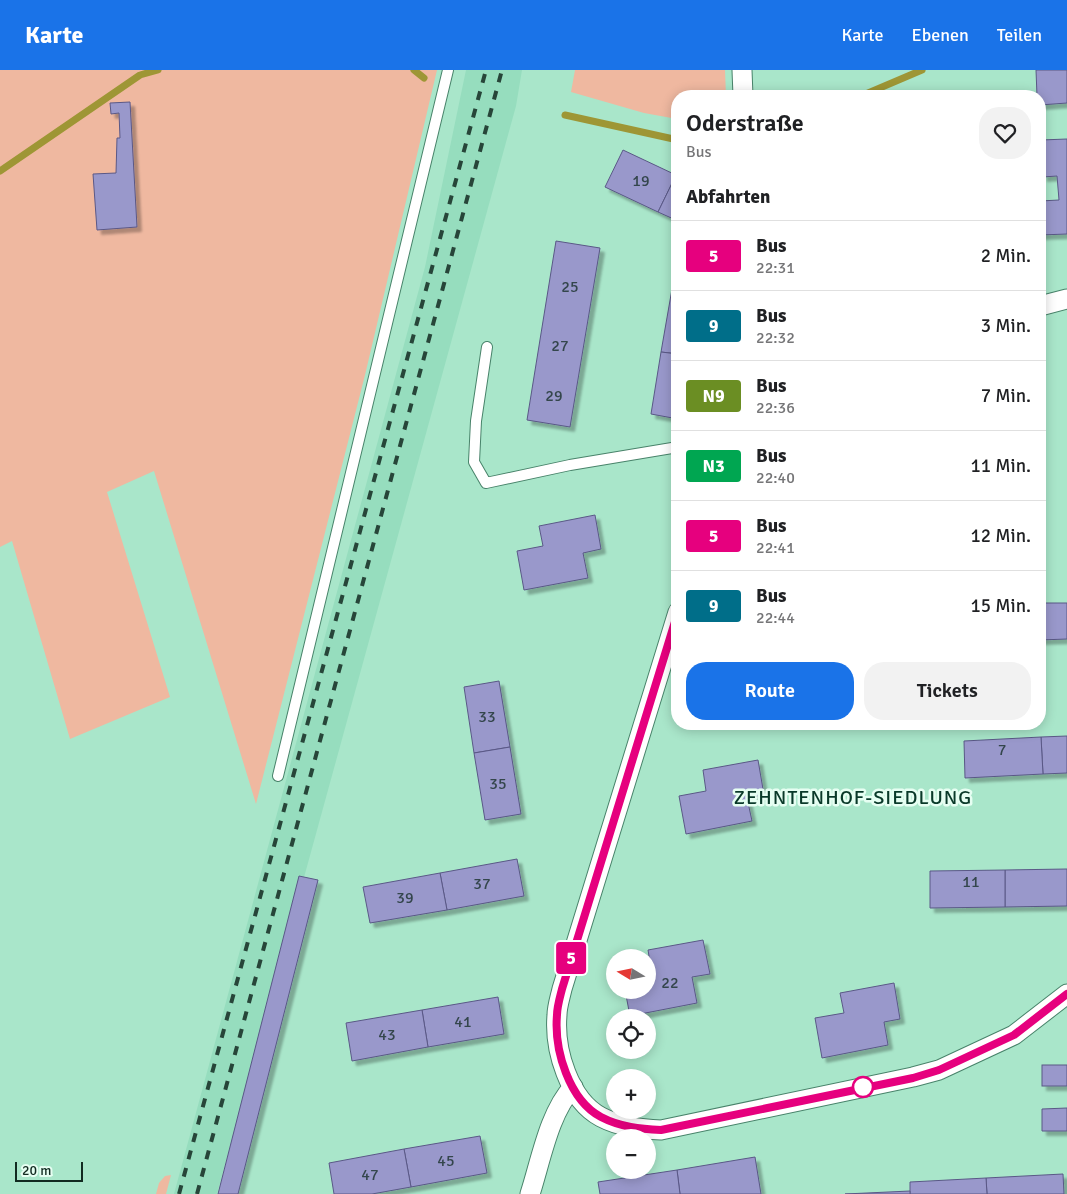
<!DOCTYPE html>
<html lang="de">
<head>
<meta charset="utf-8">
<style>
  body { margin:0; font-family:Signika,sans-serif; background:#f2f2f2; color:#202124; height:100vh; display:flex; flex-direction:column; font-size:19px; white-space:nowrap }
  * { box-sizing:border-box; margin:0 }
  p { font-size:16px; color:#757577 }
  .icon { flex:none; width:28px; height:28px; fill:none; stroke:currentColor; stroke-width:2; stroke-linecap:round; stroke-linejoin:round }
  .map { position:relative; flex:1; overflow:hidden }
  .sheet { position:absolute; left:671px; top:20px; width:375px; height:640px; display:flex; flex-direction:column; background:#fff; border-radius:20px; box-shadow:0 2px 12px #0003 }
  .sheet>* { flex:none }
  .badge { padding:0 10px; border-radius:4px; font-size:18px; line-height:32px }
  .needle { width:32px; rotate:280deg }
  .buttons { position:absolute; left:606px; top:879px; display:grid; gap:10px }
  .buttons a { display:grid; place-items:center; width:50px; height:50px; border-radius:50%; background:#fff; box-shadow:0 2px 12px #0003; font-size:25px }
  .scale { position:absolute; left:15px; bottom:12px; width:68px; box-sizing:border-box; padding-left:5px; border:2px solid #122b21; border-top:0; font-size:14px; line-height:18px; white-space:nowrap; color:#122b21; -webkit-text-stroke:4px #e6fef2; paint-order:stroke }
  .map>.badge { position:absolute; translate:-50% -50%; box-shadow:0 0 0 2px #fff }
  h2 { padding:0 15px; font-size:19px; line-height:45px }
  .round { display:grid; place-items:center; flex:none; width:52px; height:52px; border-radius:20px; background:#f2f2f2 }
  .summary { display:flex; align-items:center; justify-content:space-between; height:85px; padding:0 15px }
  h1 { font-size:24px; font-weight:600; line-height:38px }
  .action { display:flex; gap:10px; margin-top:auto; padding:10px 15px }
  .action a { flex:1; height:58px; border-radius:20px; background:#1a73e8; color:#fff; font-size:20px; font-weight:600; line-height:58px; text-align:center }
  .action a+a { background:#f2f2f2; color:#202124 }
  ul { padding:0; list-style:none }
  li { display:flex; align-items:center; gap:15px; height:70px; padding:0 15px; border-top:1px solid #e0e0e0 }
  li div { flex:1 }
  li b { display:block; font-size:19px }
  li em { font-style:normal }
  li .badge { min-width:55px; font-weight:700; text-align:center }
  header { display:flex; align-items:center; gap:30px; box-sizing:border-box; height:70px; padding:0 25px; background:#1a73e8; color:#fff }
  header strong { font-size:24px }
  nav { display:flex; gap:28px; margin-inline-start:auto; font-size:18px }
  .map>svg:first-child { display:block }
  .built { fill:#96ddbe }
  .green { fill:#efb8a0; fill-rule:evenodd }
  .lines { fill:none; stroke-linecap:round; stroke-linejoin:round }
  .stream { stroke:#9e9635; stroke-width:7 }
  .building { fill:#9998cb; stroke:#5a5886; filter:url(#shadow) }
  .service-casing { stroke:#48836a; stroke-width:12 }
  .minor-casing { stroke:#48836a; stroke-width:21 }
  .service { stroke:#fff; stroke-width:10 }
  .minor { stroke:#fff; stroke-width:19 }
  .rail { stroke:#274539; stroke-width:4; stroke-dasharray:9 9; stroke-linecap:butt }
  .line-casing { stroke:#fff; stroke-width:11 }
  .line { stroke:#e6007e; stroke-width:8 }
  .stop-dot { fill:#fff; stroke:#e6007e; stroke-width:2.5 }
  .labels { text-anchor:middle; dominant-baseline:central; stroke-width:5; stroke-linejoin:round; paint-order:stroke }
  .number-label { font-size:16px; fill:#34464c }
  .neighbourhood-label { font-size:20px; letter-spacing:1px; fill:#093929; stroke:#e6fef2 }
</style>
</head>
<body>
<header>
<strong>Karte</strong>
<nav><a>Karte</a><a>Ebenen</a><a>Teilen</a></nav>
</header>
<div class="map">
<svg width="1067" height="1124" viewBox="0 0 1067 1124">
  <defs>
    <filter id="shadow"><feDropShadow dx="4.5" dy="4.5" stdDeviation="1" flood-color="#0004"/></filter>
  </defs>
  <rect width="100%" height="100%" fill="#a9e6ca"/>
  <polygon class="built" points="466,0 522,0 516,36 217,1124 174,1124 425,197"/>
  <g class="green">
    <path d="M 0,0 L 437,0 L 365,305 L 256,734 L 154,401 L 107,422 L 170,627 L 70,669 L 12,471 L 0,477 ZM 138,3 L 139,9 L 74,53 L 72,49 Z"/>
    <polygon points="575,0 725,0 726,26 678,26 677,49 644,43 571,22"/>
    <polygon points="171,1105 166,1124 156,1124 159,1113 165,1106"/>
  </g>
  <g class="lines">
    <g class="stream">
      <polyline points="414,0 424,8"/>
      <polyline points="861,26 922,0"/>
      <polyline points="565,45 678,70"/>
      <polyline points="0,101 140,5 158,0"/>
    </g>
  </g>
  <g class="building">
    <polygon points="1036,0 1067,0 1067,33 1040,35 1040,26 1037,26"/>
    <polygon points="130,32 137,157 97,160 93,104 116,103 117,68 120,68 119,43 111,44 110,33"/>
    <polygon points="1067,69 1067,164 1040,165 1040,131 1059,130 1057,106 1043,107 1041,70"/>
    <polygon points="623,80 676,105 658,142 605,117"/>
    <polygon points="676,105 678,106 678,151 658,142"/>
    <polygon points="556,171 600,178 570,357 527,350"/>
    <polygon points="672,219 678,220 678,284 661,282"/>
    <polygon points="661,282 678,284 678,349 651,344"/>
    <polygon points="595,445 601,479 583,483 588,508 524,520 517,481 543,476 539,456"/>
    <polygon points="1040,533 1067,533 1067,569 1040,570"/>
    <polygon points="499,611 510,677 474,683 464,617"/>
    <polygon points="1067,666 1067,703 1043,704 1041,667"/>
    <polygon points="1041,667 1043,704 965,708 964,671"/>
    <polygon points="510,677 521,744 485,750 474,683"/>
    <polygon points="758,690 764,725 747,728 752,751 686,764 679,726 706,721 703,700"/>
    <polygon points="517,789 524,826 447,840 440,803"/>
    <polygon points="1067,799 1067,836 1005,837 1005,800"/>
    <polygon points="1005,800 1005,837 930,838 930,801"/>
    <polygon points="440,803 447,840 370,853 363,817"/>
    <polygon points="299,806 318,810 238,1124 218,1124"/>
    <polygon points="703,870 710,904 692,907 697,933 630,946 625,920 648,920 648,898 651,898 648,880"/>
    <polygon points="894,913 900,949 884,952 888,975 822,988 815,948 844,943 840,923"/>
    <polygon points="498,927 504,964 428,977 422,940"/>
    <polygon points="422,940 428,977 352,991 346,953"/>
    <rect x="1042" y="995" width="25" height="21"/>
    <polygon points="1067,1038 1067,1061 1042,1061 1042,1039"/>
    <polygon points="480,1066 487,1103 411,1117 404,1079"/>
    <polygon points="404,1079 411,1117 372,1124 334,1124 329,1093"/>
    <polygon points="755,1087 761,1124 680,1124 677,1100"/>
    <polygon points="677,1100 680,1124 600,1124 598,1112"/>
    <polygon points="1063,1104 1064,1124 987,1124 986,1108"/>
    <polygon points="986,1108 987,1124 910,1124 910,1112"/>
    <polygon points="910,1121 910,1124 845,1124"/>
  </g>
  <g class="lines">
    <g class="service-casing">
      <g id="service">
        <polyline points="769,26 771,26"/>
        <polyline points="487,277 476,351 474,392 486,413 570,395 678,377"/>
        <polyline points="278,706 448,0"/>
      </g>
    </g>
    <g class="minor-casing">
      <g id="minor">
        <polyline points="742,0 743,26"/>
        <polyline points="1040,236 1067,229"/>
        <path d="M 678,542 L 562,919 C 560,928 557,937 557,945 C 554,980 569,1030 601,1047 C 620,1057 641,1059 661,1060 L 913,1007 L 939,1000 L 1014,965 L 1067,924"/>
        <path d="M 530,1124 C 541,1090 549,1043 573,1017"/>
      </g>
    </g>
    <use href="#service" class="service"/>
    <use href="#minor" class="minor"/>
    <g class="rail">
      <polyline points="179,1124 486,0"/>
      <polyline points="197,1124 502,0"/>
    </g>
  </g>
  <g class="lines">
    <g class="line-casing">
      <path id="line" d="M 678,542 L 562,919 C 560,927 557,937 557,945 C 554,980 569,1030 601,1047 C 620,1057 641,1059 661,1060 L 913,1008 L 939,1000 L 1014,965 L 1067,924"/>
    </g>
    <use href="#line" class="line"/>
  </g>
  <circle class="stop-dot" cx="863" cy="1017" r="10"/>
  <g class="labels">
    <g class="number-label">
      <text x="641" y="111">19</text>
      <text x="570" y="217">25</text>
      <text x="560" y="276">27</text>
      <text x="554" y="326">29</text>
      <text x="487" y="647">33</text>
      <text x="1002" y="680">7</text>
      <text x="498" y="714">35</text>
      <text x="971" y="812">11</text>
      <text x="482" y="814">37</text>
      <text x="405" y="828">39</text>
      <text x="670" y="913">22</text>
      <text x="463" y="952">41</text>
      <text x="387" y="965">43</text>
      <text x="446" y="1091">45</text>
      <text x="370" y="1105">47</text>
    </g>
    <g class="neighbourhood-label">
      <text x="853" y="727">ZEHNTENHOF-SIEDLUNG</text>
    </g>
  </g>
</svg>
<div class="buttons">
<a><svg class="needle" viewBox="-14 -14 28 28"><path d="M0-13l5 13h-10z" fill="#e53935"/><path d="M0 13l5-13h-10z" fill="#757577"/></svg></a>
<a><svg class="icon" aria-label="locate" viewBox="0 0 24 24"><circle cx="12" cy="12" r="6"/><path d="M12 2v4M12 18v4M2 12h4M18 12h4"/></svg></a>
<a>+</a>
<a>−</a>
</div>
<div class="scale">20 m</div>
<b class="badge" style="left:571px;top:888px;background:#e6007e;color:#fff">5</b>
<section class="sheet">
<div class="summary"><div><h1>Oderstraße</h1><p>Bus</p></div><a class="round"><svg class="icon" aria-label="heart" viewBox="0 0 24 24"><path d="M12 20l-8-8c-3-5 5-10 8-4 3-6 11-1 8 4z"/></svg></a></div>
<h2>Abfahrten</h2>
<ul>
<li><span class="badge" style="background:#e6007e;color:#fff">5</span><div><b>Bus</b><p>22:31</p></div><em>2 Min.</em></li>
<li><span class="badge" style="background:#006e89;color:#fff">9</span><div><b>Bus</b><p>22:32</p></div><em>3 Min.</em></li>
<li><span class="badge" style="background:#6b8e23;color:#fff">N9</span><div><b>Bus</b><p>22:36</p></div><em>7 Min.</em></li>
<li><span class="badge" style="background:#00a651;color:#fff">N3</span><div><b>Bus</b><p>22:40</p></div><em>11 Min.</em></li>
<li><span class="badge" style="background:#e6007e;color:#fff">5</span><div><b>Bus</b><p>22:41</p></div><em>12 Min.</em></li>
<li><span class="badge" style="background:#006e89;color:#fff">9</span><div><b>Bus</b><p>22:44</p></div><em>15 Min.</em></li>
</ul>
<div class="action"><a>Route</a><a>Tickets</a></div>
</section>
</div>
</body>
</html>
